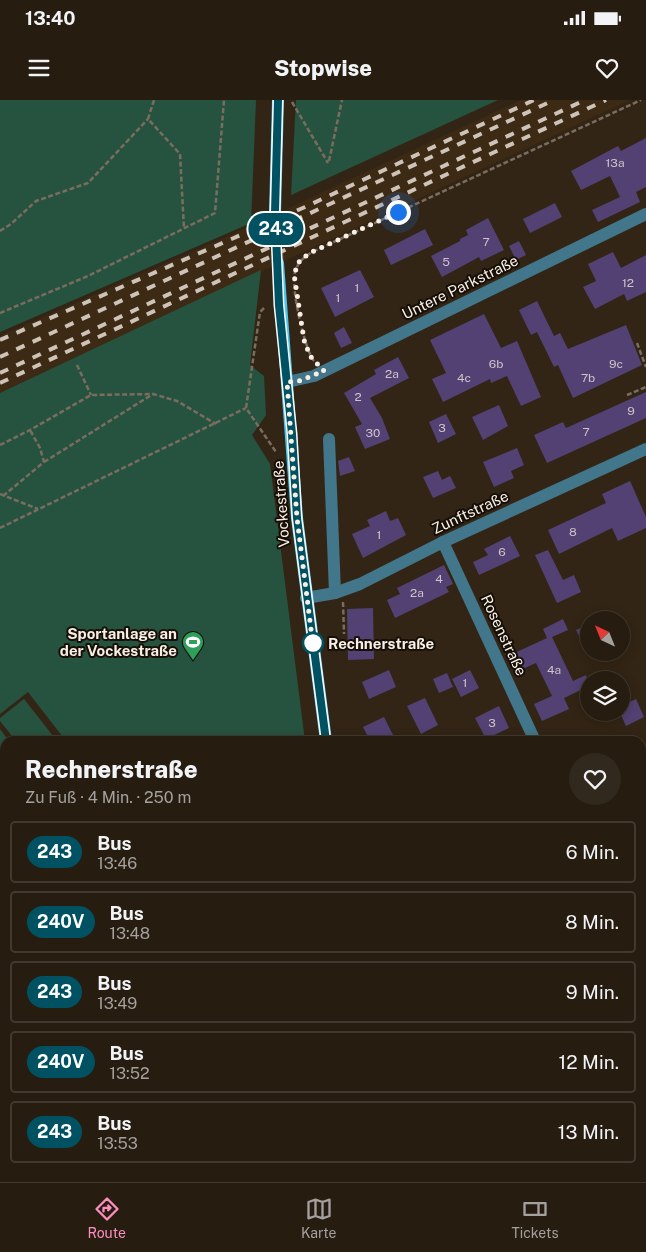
<!DOCTYPE html>
<html lang="de">
<head>
<meta charset="utf-8">
<style>
  body { margin:0; font-family:"Public Sans",sans-serif; background:#32291e; color:#f1f3f6; height:100vh; display:flex; flex-direction:column; font-size:19px; white-space:nowrap }
  * { box-sizing:border-box; margin:0 }
  p { font-size:16px; color:#a4a19f }
  .icon { flex:none; width:28px; height:28px; fill:none; stroke:currentColor; stroke-width:2; stroke-linecap:round; stroke-linejoin:round }
  .map { position:relative; flex:1; overflow:hidden }
  .panel { position:absolute; left:0px; top:636px; width:646px; height:446px; display:flex; flex-direction:column; background:#261c10; border-radius:15px 15px 0 0; box-shadow:0 2px 12px #0003,0 0 0 1px #423a30 }
  .panel>* { flex:none }
  .badge { padding:0 10px; border-radius:16px; font-size:18px; line-height:32px }
  .needle { width:32px; rotate:317deg }
  .buttons { position:absolute; left:580px; top:511px; display:grid; gap:10px }
  .buttons a { display:grid; place-items:center; width:50px; height:50px; border-radius:50%; background:#261c10; box-shadow:0 2px 12px #0003,0 0 0 1px #423a30; font-size:25px }
  .you { position:absolute; width:25px; height:25px; margin:-12px; border:4px solid #fff; border-radius:50%; background:#1a73e8; box-shadow:0 0 0 8px #1a73e833 }
  .map>.badge { position:absolute; translate:-50% -50%; box-shadow:0 0 0 2px #fff }
  .round { display:grid; place-items:center; flex:none; width:52px; height:52px; border-radius:26px; background:#32291e }
  .overview { display:flex; align-items:center; justify-content:space-between; height:85px; padding:0 25px }
  h1 { font-size:24px; font-weight:800; line-height:38px }
  ul { padding:0; list-style:none }
  li { display:flex; align-items:center; gap:15px; height:62px; margin:0 10px 8px; padding:0 15px; border:2px solid #423a30; border-radius:5px }
  li div { flex:1 }
  li b { display:block; font-size:19px }
  li em { font-style:normal }
  li .badge { min-width:55px; font-weight:700; text-align:center }
  .status { display:flex; justify-content:space-between; align-items:center; height:35px; padding:0 25px; background:#261c10; direction:ltr }
  .status svg { height:14px; fill:currentColor }
  header { display:flex; justify-content:space-between; align-items:center; height:65px; padding:0 25px; background:#261c10; font-size:22px; font-weight:800 }
  .dock { display:flex; justify-content:space-around; align-items:center; height:70px; border-top:1px solid #423a30; background:#261c10; font-size:14px; color:#a4a19f }
  .dock a { display:grid; justify-items:center; gap:2px }
  .dock .active { color:#fe8ebd }
  .map>svg:first-child { display:block }
  .built { fill:#3d2a14 }
  .green { fill:#26533f }
  .building { fill:#524172 }
  .lines { fill:none; stroke-linecap:round; stroke-linejoin:round }
  .major-tunnel { stroke:#514334; stroke-width:12; stroke-dasharray:12 6; stroke-linecap:butt }
  .path { stroke:#7a6d60; stroke-width:2.5; stroke-dasharray:5 2.5; stroke-linecap:butt }
  .minor { stroke:#42768a; stroke-width:12 }
  .major { stroke:#4cc4ee; stroke-width:12 }
  .rail { stroke:#cec3b8; stroke-width:4; stroke-dasharray:9 9; stroke-linecap:butt }
  .line-casing { stroke:#fff; stroke-width:11 }
  .line { stroke:#005262; stroke-width:8 }
  .walk { stroke:#f9efe5; stroke-width:5; stroke-dasharray:0 9 }
  .stop-dot { fill:#fff; stroke:#005262; stroke-width:2.5 }
  .labels { text-anchor:middle; dominant-baseline:central; stroke-width:4; stroke-linejoin:round; paint-order:stroke }
  .number-label { font-size:12px; fill:#cfc4c8 }
  .street-label { font-size:15px; fill:#f9efe5; stroke:#160f08 }
  .poi-label { font-size:15px; font-weight:bold; fill:#f9efe5; stroke:#160f08; text-anchor:end }
  .stop-label { font-size:15px; font-weight:bold; fill:#f9efe5; stroke:#160f08; text-anchor:start }
</style>
</head>
<body>
<div class="status"><b>13:40</b><svg viewBox="0 0 49 12"><path d="M0 12V9h3v3zM5 12V6h3v6zM10 12V3h3v9zM15 12V0h3v12zM26 1h20v11H26zM47 4h2v5h-2z"/></svg></div>
<header><svg class="icon" aria-label="menu" viewBox="0 0 24 24"><path d="M4 6h16M4 12h16M4 18h16"/></svg>Stopwise<svg class="icon" aria-label="heart" viewBox="0 0 24 24"><path d="M12 20l-8-8c-3-5 5-10 8-4 3-6 11-1 8 4z"/></svg></header>
<div class="map">
<svg width="646" height="1082" viewBox="0 0 646 1082">
  <rect width="100%" height="100%" fill="#332515"/>
  <polygon class="built" points="521,0 630,0 0,293 0,236 235,133"/>
  <g class="green">
    <polygon points="0,0 256,0 251,123 0,232"/>
    <polygon points="296,0 498,0 291,95"/>
    <polygon points="261,170 250,265 264,276 266,315 252,335 270,364 305,641 66,641 28,592 0,614 0,293"/>
    <polygon points="24,599 57,641 16,641 0,621 0,618"/>
    <polygon points="0,629 9,641 5,641 5,688 0,682"/>
    <polygon points="0,724 5,731 5,783 0,777"/>
    <polygon points="0,790 5,795 5,845 0,847"/>
  </g>
  <g class="building">
    <polygon points="646,38 646,87 636,92 640,102 598,122 592,110 620,97 610,76 581,90 571,71 618,46 621,51"/>
    <polygon points="555,103 562,117 530,133 523,119"/>
    <polygon points="488,118 504,150 481,161 479,157 442,177 431,156 460,141 460,139 468,135 466,130"/>
    <polygon points="425,129 433,145 391,165 384,150"/>
    <polygon points="519,141 526,155 516,160 509,146"/>
    <polygon points="613,152 621,168 646,155 646,192 627,201 624,194 595,209 583,187 596,181 588,164"/>
    <polygon points="360,170 374,197 335,217 321,188"/>
    <polygon points="537,201 554,236 560,233 568,249 626,225 642,265 573,298 558,265 554,267 537,232 531,235 519,210"/>
    <polygon points="484,214 501,248 517,241 541,297 521,306 507,276 491,283 490,279 443,302 432,279 446,273 430,240"/>
    <polygon points="344,227 352,243 341,248 334,233"/>
    <polygon points="398,257 409,278 370,298 382,318 390,339 365,349 355,327 362,324 344,293 376,274 374,270"/>
    <polygon points="646,292 646,318 547,363 534,335 563,322 566,328"/>
    <polygon points="499,305 508,326 483,340 472,317"/>
    <polygon points="446,314 456,334 438,343 429,322"/>
    <polygon points="517,348 524,365 511,371 514,378 494,387 483,362"/>
    <polygon points="349,357 355,371 340,376 338,361"/>
    <polygon points="438,371 442,380 450,376 456,388 433,398 423,377"/>
    <polygon points="630,381 646,417 646,428 618,441 612,428 559,454 548,430 606,403 602,394"/>
    <polygon points="386,411 390,421 398,418 406,435 363,458 352,434 370,426 367,420"/>
    <polygon points="510,436 520,456 479,475 473,462 488,455 484,449"/>
    <polygon points="548,450 563,480 574,475 581,492 557,503 535,455"/>
    <polygon points="444,465 453,484 446,487 449,492 395,518 387,500 400,494 397,488"/>
    <polygon points="373,508 374,559 348,560 347,509"/>
    <polygon points="563,519 568,530 552,537 573,581 586,575 589,586 564,598 569,609 542,621 534,604 552,596 536,563 516,572 508,556 547,538 543,529"/>
    <polygon points="589,524 589,556 576,530"/>
    <polygon points="389,570 396,587 369,599 362,582"/>
    <polygon points="470,570 479,588 461,597 452,579"/>
    <polygon points="447,573 453,587 439,593 433,579"/>
    <polygon points="425,598 438,625 421,634 407,606"/>
    <polygon points="636,599 644,617 626,626 621,615 621,606"/>
    <polygon points="499,606 509,628 486,639 475,618"/>
    <polygon points="384,617 396,641 370,641 363,627"/>
  </g>
  <g class="lines">
    <polyline class="major-tunnel" points="275,112 278,163"/>
    <g class="path">
      <polyline points="154,0 148,19 180,54 184,129"/>
      <polyline points="292,2 328,63"/>
      <polyline points="329,61 342,0"/>
      <polyline points="0,131 11,124 36,101 88,83 148,19"/>
      <polyline points="264,208 260,212 246,308 276,352"/>
      <polyline points="0,213 88,176 215,113 224,0"/>
      <polyline points="637,243 646,267"/>
      <path d="M 314,261 C 305,251 290,185 295,172 C 298,162 303,158 312,152 L 641,0"/>
      <polyline points="77,265 91,295"/>
      <polyline points="627,295 646,287"/>
      <polyline points="0,345 30,330 91,295 153,294 177,301 216,324"/>
      <polyline points="44,362 153,294"/>
      <polyline points="0,394 38,409"/>
      <polyline points="3,396 44,362 40,348 30,330"/>
      <polyline points="0,428 246,308"/>
      <polyline points="343,502 344,534"/>
    </g>
    <g class="minor">
      <polyline points="287,282 314,276 646,114"/>
      <polyline points="329,339 335,493"/>
      <polyline points="443,442 535,641"/>
      <polyline points="306,498 335,493 360,484 443,442 646,349"/>
      <polyline points="641,676 646,674"/>
      <polyline points="0,1021 5,1019"/>
    </g>
    <g class="major">
      <polyline points="275,112 278,0"/>
      <polyline points="278,163 297,418 326,641"/>
      <polyline points="641,968 646,965"/>
      <polyline points="641,999 646,997"/>
      <polyline points="442,1078 443,1082"/>
      <polyline points="407,1082 417,1078"/>
      <polyline points="473,1082 483,1078"/>
    </g>
    <g class="rail">
      <polyline points="0,240 305,107 534,0"/>
      <polyline points="0,257 554,0"/>
      <polyline points="0,273 585,0"/>
      <polyline points="0,283 606,0"/>
    </g>
  </g>
  <g class="lines">
    <g class="line-casing">
      <polyline id="line" points="278,0 275,112 279,205 292,334 297,418 326,641"/>
    </g>
    <use href="#line" class="line"/>
    <polyline class="walk" points="313,543 313,545 297,418 287,282 299,281 324,271 310,256 304,240 294,174 300,160 312,152 398,112"/>
  </g>
  <defs>
    <g id="stadium-pin" transform="scale(1.125)"><path d="M0 17L-7.5 6A9.5 9.5 0 1 1 7.5 6Z" fill="#2e9e5b" stroke="#160f08"/><path d="M0-5a6.5 5 0 1 0 0 10a6.5 5 0 1 0 0-10ZM-3.5-1.8h7v3.6h-7Z" fill="#fff"/></g>
  </defs>
  <g fill-rule="evenodd">
    <use href="#stadium-pin" x="193" y="542"/>
  </g>
  <circle class="stop-dot" cx="313" cy="543" r="10"/>
  <g class="labels">
    <g class="number-label">
      <text x="615" y="63">13a</text>
      <text x="486" y="142">7</text>
      <text x="446" y="162">5</text>
      <text x="628" y="183">12</text>
      <text x="357" y="188">1</text>
      <text x="338" y="198">1</text>
      <text x="496" y="264">6b</text>
      <text x="616" y="264">9c</text>
      <text x="392" y="274">2a</text>
      <text x="464" y="278">4c</text>
      <text x="588" y="278">7b</text>
      <text x="358" y="297">2</text>
      <text x="631" y="311">9</text>
      <text x="442" y="328">3</text>
      <text x="586" y="332">7</text>
      <text x="373" y="333">30</text>
      <text x="573" y="432">8</text>
      <text x="379" y="435">1</text>
      <text x="502" y="452">6</text>
      <text x="439" y="479">4</text>
      <text x="417" y="493">2a</text>
      <text x="554" y="570">4a</text>
      <text x="465" y="583">1</text>
      <text x="492" y="623">3</text>
    </g>
    <g class="street-label">
      <text transform="translate(460 187) rotate(-26)">Untere Parkstraße</text>
      <text transform="translate(281 404) rotate(-94)">Vockestraße</text>
      <text transform="translate(470 412) rotate(-25)">Zunftstraße</text>
      <text transform="translate(504 535) rotate(65)">Rosenstraße</text>
    </g>
    <g class="poi-label">
      <text x="177" y="533">Sportanlage an<tspan x="177" dy="17">der Vockestraße</tspan></text>
    </g>
    <g class="stop-label">
      <text x="328" y="543">Rechnerstraße</text>
    </g>
  </g>
</svg>
<div class="buttons">
<a><svg class="needle" viewBox="-14 -14 28 28"><path d="M0-13l5 13h-10z" fill="#e53935"/><path d="M0 13l5-13h-10z" fill="#a4a19f"/></svg></a>
<a><svg class="icon" aria-label="layers" viewBox="0 0 24 24"><path d="M12 4l9 5-9 5-9-5zM3 14l9 5 9-5"/></svg></a>
</div>
<div class="you" style="left:398px;top:112px"></div>
<b class="badge" style="left:276px;top:129px;background:#005262;color:#fff">243</b>
<section class="panel">
<div class="overview"><div><h1>Rechnerstraße</h1><p>Zu Fuß · 4 Min. · 250 m</p></div><a class="round"><svg class="icon" aria-label="heart" viewBox="0 0 24 24"><path d="M12 20l-8-8c-3-5 5-10 8-4 3-6 11-1 8 4z"/></svg></a></div>
<ul>
<li><span class="badge" style="background:#005262;color:#fff">243</span><div><b>Bus</b><p>13:46</p></div><em>6 Min.</em></li>
<li><span class="badge" style="background:#005262;color:#fff">240V</span><div><b>Bus</b><p>13:48</p></div><em>8 Min.</em></li>
<li><span class="badge" style="background:#005262;color:#fff">243</span><div><b>Bus</b><p>13:49</p></div><em>9 Min.</em></li>
<li><span class="badge" style="background:#005262;color:#fff">240V</span><div><b>Bus</b><p>13:52</p></div><em>12 Min.</em></li>
<li><span class="badge" style="background:#005262;color:#fff">243</span><div><b>Bus</b><p>13:53</p></div><em>13 Min.</em></li>
</ul>
</section>
</div>
<nav class="dock">
<a class="active"><svg class="icon" aria-label="directions" viewBox="0 0 24 24"><path d="M12 3l9 9-9 9-9-9zM9 14v-3h6M13 9l2 2-2 2"/></svg>Route</a>
<a><svg class="icon" aria-label="map" viewBox="0 0 24 24"><path d="M3 6l6-2 6 2 6-2v14l-6 2-6-2-6 2zM9 4v14M15 6v14"/></svg>Karte</a>
<a><svg class="icon" aria-label="tickets" viewBox="0 0 24 24"><path d="M3 7h18v10H3zM15 7v10"/></svg>Tickets</a>
</nav>
</body>
</html>
